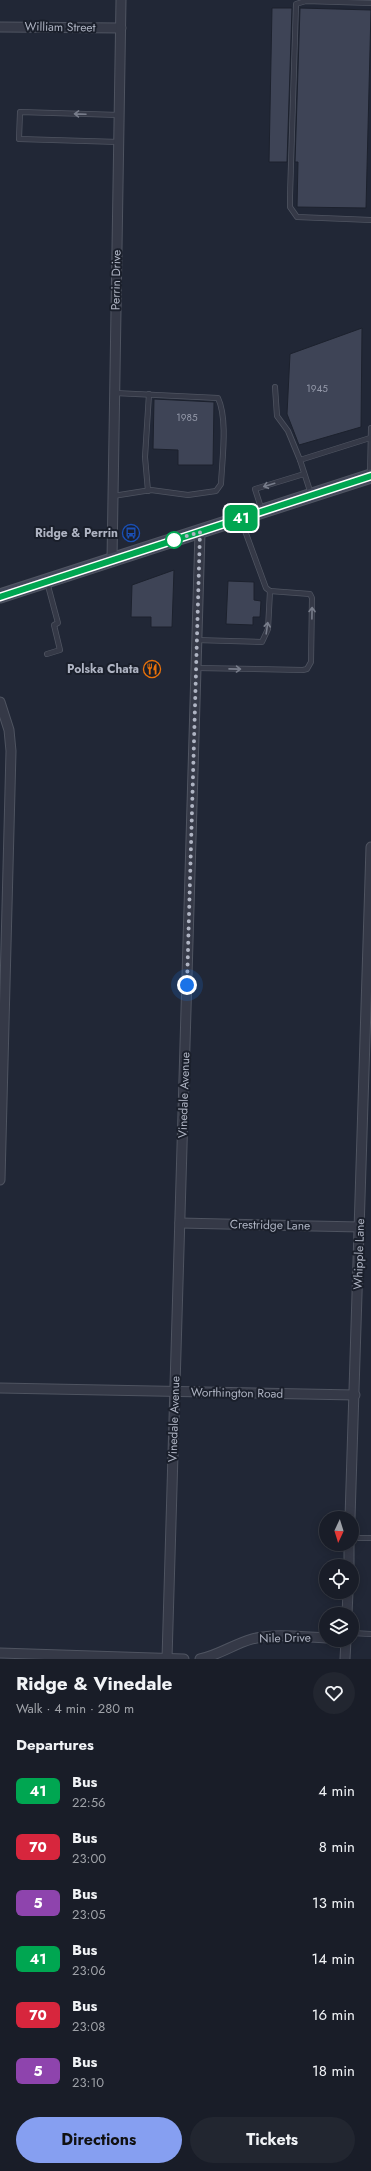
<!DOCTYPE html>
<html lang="en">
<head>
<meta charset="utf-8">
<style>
  body { margin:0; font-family:Jost,sans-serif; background:#222630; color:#f1f3f6; height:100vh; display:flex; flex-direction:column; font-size:15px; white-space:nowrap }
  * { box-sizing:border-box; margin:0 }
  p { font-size:13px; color:#9fa2a8 }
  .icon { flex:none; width:22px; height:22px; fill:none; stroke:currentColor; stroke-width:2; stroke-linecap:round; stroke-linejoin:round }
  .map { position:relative; height:1659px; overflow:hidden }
  .details { display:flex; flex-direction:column; background:#191d28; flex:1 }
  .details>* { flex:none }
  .badge { padding:0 8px; border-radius:6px; font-size:14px; line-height:26px }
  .needle { width:26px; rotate:184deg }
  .fabs { position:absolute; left:319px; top:1511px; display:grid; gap:8px }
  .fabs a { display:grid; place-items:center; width:40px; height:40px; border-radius:50%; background:#191d28; box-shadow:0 2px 10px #0003,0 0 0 1px #373b45; font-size:20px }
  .you { position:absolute; width:20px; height:20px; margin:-10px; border:3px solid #fff; border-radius:50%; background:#1a73e8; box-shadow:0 0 0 6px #1a73e833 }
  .map>.badge { position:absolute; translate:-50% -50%; box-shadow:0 0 0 2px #fff }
  h2 { padding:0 16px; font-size:15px; line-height:36px }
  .round { display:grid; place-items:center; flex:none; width:42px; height:42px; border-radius:21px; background:#222630 }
  .headline { display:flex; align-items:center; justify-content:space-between; height:68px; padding:0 16px }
  h1 { font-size:19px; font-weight:700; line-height:30px }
  .action { display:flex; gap:8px; margin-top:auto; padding:8px 16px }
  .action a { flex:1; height:46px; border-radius:24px; background:#869ff1; color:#111; font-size:16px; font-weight:700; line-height:46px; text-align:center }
  .action a+a { background:#222630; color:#f1f3f6 }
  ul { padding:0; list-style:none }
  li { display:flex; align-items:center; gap:12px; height:56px; padding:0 16px }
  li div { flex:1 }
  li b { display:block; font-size:15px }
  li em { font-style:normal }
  li .badge { min-width:44px; font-weight:700; text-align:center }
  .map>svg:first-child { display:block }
  .building { fill:#3e4456; stroke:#1c212d }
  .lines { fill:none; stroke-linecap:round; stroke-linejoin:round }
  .service-casing { stroke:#4f5461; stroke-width:6 }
  .minor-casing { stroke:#4f5461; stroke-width:11 }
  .secondary-casing { stroke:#4f5461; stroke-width:15 }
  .service { stroke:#353947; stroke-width:4.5 }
  .minor { stroke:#353947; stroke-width:9 }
  .secondary { stroke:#43485a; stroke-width:13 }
  .oneway { stroke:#787d8b }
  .line-casing { stroke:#fff; stroke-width:9 }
  .line { stroke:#00a651; stroke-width:6 }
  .walk { stroke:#afb4c3; stroke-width:4; stroke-dasharray:0 7.2 }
  .stop-dot { fill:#fff; stroke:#00a651; stroke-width:2 }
  .labels { text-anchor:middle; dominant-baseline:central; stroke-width:4; stroke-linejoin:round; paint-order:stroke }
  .number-label { font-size:10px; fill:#9398a8 }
  .street-label { font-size:12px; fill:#afb4c3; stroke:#1a1f2b }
  .poi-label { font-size:12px; font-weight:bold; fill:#afb4c3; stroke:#1a1f2b; text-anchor:end }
</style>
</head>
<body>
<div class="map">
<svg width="371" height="1659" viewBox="0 0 371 1659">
  <rect width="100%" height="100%" fill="#212736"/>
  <g class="building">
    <polygon points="272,8 292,8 287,162 269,162"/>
    <polygon points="300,8 371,10 366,208 297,207 298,162 295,162"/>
    <polygon points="362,328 361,427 299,445 287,414 290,354"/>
    <polygon points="154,399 214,402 213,465 178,465 178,450 153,449"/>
    <polygon points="174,570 172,627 151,627 151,617 131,617 132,585"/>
    <polygon points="228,581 254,582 254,600 261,601 260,617 253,617 253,625 226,624"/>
  </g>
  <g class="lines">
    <g class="service-casing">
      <g id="service">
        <polyline points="371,3 306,1 296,4 290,196 290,207 297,217 371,220"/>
        <polyline points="119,142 19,139 20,112 119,115"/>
        <polyline points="275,387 277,416 288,431 300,460"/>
        <polyline points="370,475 371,428"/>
        <polyline points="148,491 145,457 149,394"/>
        <polyline points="311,494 300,460 370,438"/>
        <path d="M 113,496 L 151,490 L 188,495 L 216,491 L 221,484 C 222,460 228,419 218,398 L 115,393"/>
        <polyline points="262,511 255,489 304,474"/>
        <polyline points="47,582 58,623 54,625 60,650 47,654"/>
        <polyline points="196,640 262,642 268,629 270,591"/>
        <polyline points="196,668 303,670 307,669 311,662 312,598 310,594 270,591 266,588 241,520"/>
        <polyline points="352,1538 371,1538"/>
        <polyline points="352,1633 371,1634"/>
      </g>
    </g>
    <g class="minor-casing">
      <g id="minor">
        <polyline points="0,27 121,28"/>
        <polyline points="112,560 121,0"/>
        <polyline points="0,702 9,730 11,751 0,1180"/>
        <polyline points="180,1223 360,1227"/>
        <polyline points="0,1388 355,1395"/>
        <polyline points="350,1518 371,847"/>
        <polyline points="349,1566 349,1544"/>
        <polyline points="347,1614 348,1592"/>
        <polyline points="0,1653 184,1659"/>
        <polyline points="167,1659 200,532"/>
        <path d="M 200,1659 C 219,1655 234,1644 252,1639 C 275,1633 302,1637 326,1638"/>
        <polyline points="345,1659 346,1640"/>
      </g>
    </g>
    <g class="secondary-casing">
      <polyline id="secondary" points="0,596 371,476"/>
    </g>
    <use href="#service" class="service"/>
    <use href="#minor" class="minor"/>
    <use href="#secondary" class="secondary"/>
  </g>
  <defs><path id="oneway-shaft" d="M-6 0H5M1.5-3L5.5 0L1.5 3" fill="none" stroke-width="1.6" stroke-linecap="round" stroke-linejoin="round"/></defs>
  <g class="oneway">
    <use href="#oneway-shaft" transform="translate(80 114) rotate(-178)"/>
    <use href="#oneway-shaft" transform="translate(269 485) rotate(163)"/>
    <use href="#oneway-shaft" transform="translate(312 613) rotate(-89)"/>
    <use href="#oneway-shaft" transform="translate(267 628) rotate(-82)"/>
    <use href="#oneway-shaft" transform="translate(235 669) rotate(1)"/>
  </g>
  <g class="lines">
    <g class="line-casing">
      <polyline id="line" points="0,597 371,476"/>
    </g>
    <use href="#line" class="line"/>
    <polyline class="walk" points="174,540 170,541 200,532 187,985"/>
  </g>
  <defs>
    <g id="bus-ring" transform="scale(0.9)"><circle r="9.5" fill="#1a1f2b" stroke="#1a4fb4" stroke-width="1.5"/><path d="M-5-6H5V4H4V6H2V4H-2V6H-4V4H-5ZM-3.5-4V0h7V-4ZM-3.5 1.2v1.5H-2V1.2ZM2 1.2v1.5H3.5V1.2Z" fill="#1a4fb4"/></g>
    <g id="restaurant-ring" transform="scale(0.9)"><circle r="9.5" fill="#1a1f2b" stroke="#e8710a" stroke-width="1.5"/><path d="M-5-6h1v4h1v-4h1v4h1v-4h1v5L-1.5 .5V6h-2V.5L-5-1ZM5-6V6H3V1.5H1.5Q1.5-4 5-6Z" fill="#e8710a"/></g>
  </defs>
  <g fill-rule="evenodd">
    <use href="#bus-ring" x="131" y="533"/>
    <use href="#restaurant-ring" x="152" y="669"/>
  </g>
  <circle class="stop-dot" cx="174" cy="540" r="8"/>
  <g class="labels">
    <g class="number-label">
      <text x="317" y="388">1945</text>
      <text x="187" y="417">1985</text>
    </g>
    <g class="street-label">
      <text transform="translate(60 27) rotate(1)">William Street</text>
      <text transform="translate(116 280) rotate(-89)">Perrin Drive</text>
      <text transform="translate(184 1095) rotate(-88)">Vinedale Avenue</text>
      <text transform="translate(270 1225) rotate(1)">Crestridge Lane</text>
      <text transform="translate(359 1254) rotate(-88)">Whipple Lane</text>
      <text transform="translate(237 1393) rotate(1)">Worthington Road</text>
      <text transform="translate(174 1419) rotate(-88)">Vinedale Avenue</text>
      <text transform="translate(285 1638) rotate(-1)">Nile Drive</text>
    </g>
    <g class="poi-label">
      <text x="118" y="533">Ridge &amp; Perrin</text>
      <text x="139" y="669">Polska Chata</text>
    </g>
  </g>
</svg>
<div class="fabs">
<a><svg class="needle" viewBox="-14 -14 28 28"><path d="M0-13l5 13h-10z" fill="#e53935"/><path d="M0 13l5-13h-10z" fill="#9fa2a8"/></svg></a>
<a><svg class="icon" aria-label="locate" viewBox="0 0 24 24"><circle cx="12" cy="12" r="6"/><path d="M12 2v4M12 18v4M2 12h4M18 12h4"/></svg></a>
<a><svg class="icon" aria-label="layers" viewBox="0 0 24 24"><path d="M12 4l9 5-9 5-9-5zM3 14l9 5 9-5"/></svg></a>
</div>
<div class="you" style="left:187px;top:985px"></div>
<b class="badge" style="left:241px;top:518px;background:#00a651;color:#fff">41</b>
</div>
<section class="details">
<div class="headline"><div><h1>Ridge &amp; Vinedale</h1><p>Walk · 4 min · 280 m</p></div><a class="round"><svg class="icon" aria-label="heart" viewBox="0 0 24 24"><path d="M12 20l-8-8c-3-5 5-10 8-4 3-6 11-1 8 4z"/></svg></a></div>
<h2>Departures</h2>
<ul>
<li><span class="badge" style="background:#00a651;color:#fff">41</span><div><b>Bus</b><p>22:56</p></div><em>4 min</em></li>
<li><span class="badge" style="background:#d7263d;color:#fff">70</span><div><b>Bus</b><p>23:00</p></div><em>8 min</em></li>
<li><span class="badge" style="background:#8e44ad;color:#fff">5</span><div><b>Bus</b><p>23:05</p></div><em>13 min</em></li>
<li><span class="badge" style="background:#00a651;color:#fff">41</span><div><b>Bus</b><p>23:06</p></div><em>14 min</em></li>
<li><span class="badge" style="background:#d7263d;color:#fff">70</span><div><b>Bus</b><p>23:08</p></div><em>16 min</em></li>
<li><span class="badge" style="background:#8e44ad;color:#fff">5</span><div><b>Bus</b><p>23:10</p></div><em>18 min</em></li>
</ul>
<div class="action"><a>Directions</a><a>Tickets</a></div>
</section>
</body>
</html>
